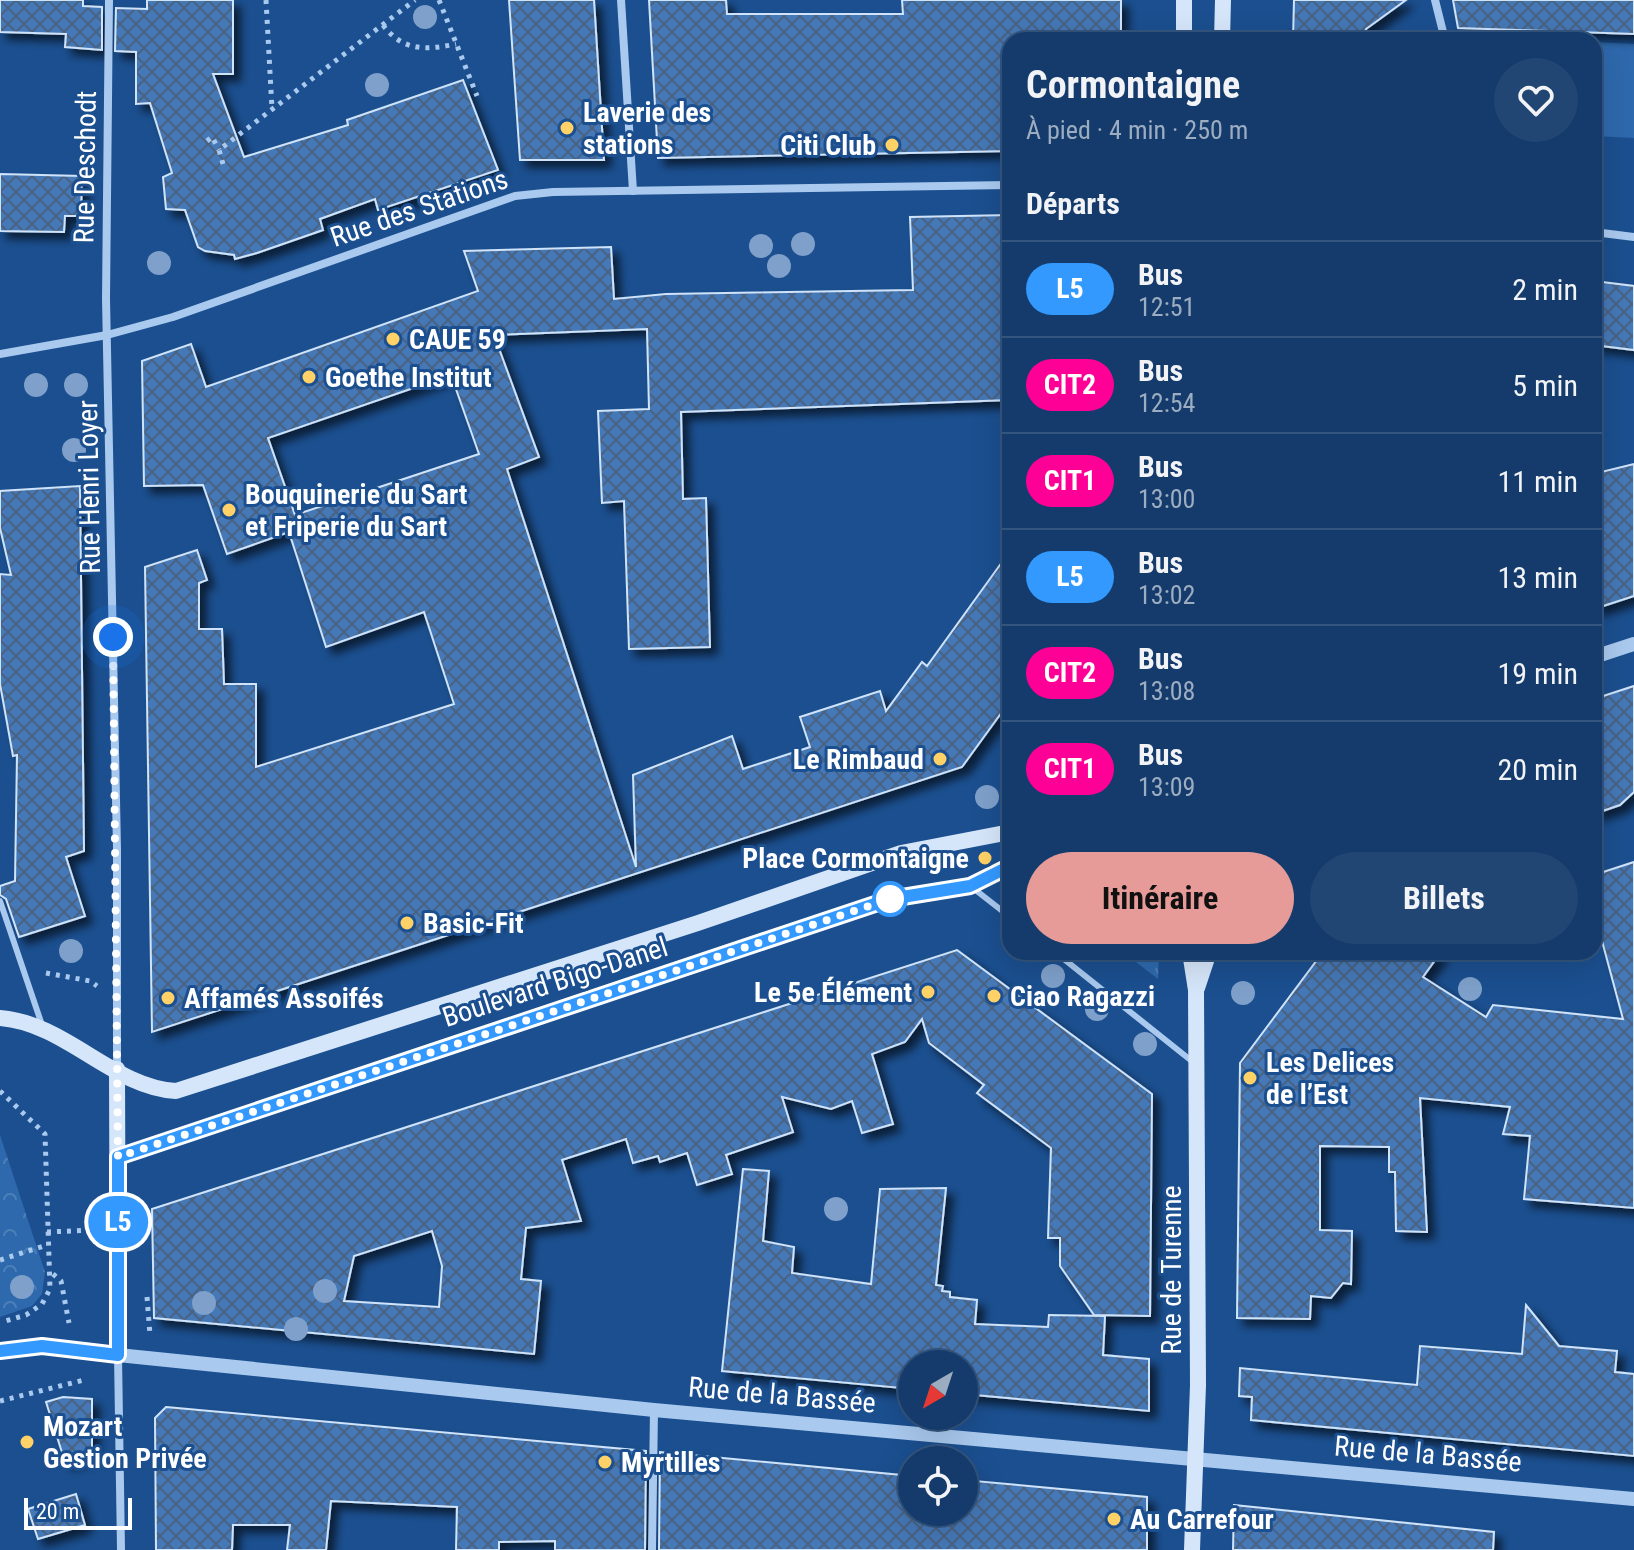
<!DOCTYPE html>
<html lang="fr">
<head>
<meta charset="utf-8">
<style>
  body { margin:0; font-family:"Roboto Condensed",sans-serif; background:#214673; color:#f1f3f6; height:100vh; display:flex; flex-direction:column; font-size:30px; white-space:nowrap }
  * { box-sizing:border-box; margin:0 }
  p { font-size:26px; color:#9dadc1 }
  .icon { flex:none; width:44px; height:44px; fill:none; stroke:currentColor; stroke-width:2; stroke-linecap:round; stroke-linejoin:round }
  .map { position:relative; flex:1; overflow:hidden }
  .sheet { position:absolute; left:1002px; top:32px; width:600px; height:928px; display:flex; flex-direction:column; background:#143b6b; border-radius:24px; box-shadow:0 8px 32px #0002,0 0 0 2px #33557e }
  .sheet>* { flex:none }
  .badge { padding:0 16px; border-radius:26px; font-size:28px; line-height:52px }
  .needle { width:52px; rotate:219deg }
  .tools { position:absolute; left:898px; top:1350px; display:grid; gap:16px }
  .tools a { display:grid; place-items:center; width:80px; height:80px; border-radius:50%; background:#143b6b; box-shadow:0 8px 32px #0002,0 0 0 2px #33557e; font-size:40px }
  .scale { position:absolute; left:24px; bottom:20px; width:108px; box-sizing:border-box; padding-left:8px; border:4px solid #fff; border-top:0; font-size:22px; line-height:28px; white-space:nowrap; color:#fff; -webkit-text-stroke:6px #1b4f8f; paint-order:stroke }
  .you { position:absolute; width:40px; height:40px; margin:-20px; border:6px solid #fff; border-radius:50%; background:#1a73e8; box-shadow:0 0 0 12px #1a73e833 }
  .map>.badge { position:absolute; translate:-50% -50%; box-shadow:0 0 0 4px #fff }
  h2 { padding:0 24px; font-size:30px; line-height:72px }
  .round { display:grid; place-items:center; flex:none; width:84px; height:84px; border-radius:42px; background:#214673 }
  .overview { display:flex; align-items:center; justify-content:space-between; height:136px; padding:0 24px }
  h1 { font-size:38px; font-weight:700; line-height:60px }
  .button { display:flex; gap:16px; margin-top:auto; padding:16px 24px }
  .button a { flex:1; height:92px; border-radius:48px; background:#e69b98; color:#111; font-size:32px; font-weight:700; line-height:92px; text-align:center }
  .button a+a { background:#214673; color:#f1f3f6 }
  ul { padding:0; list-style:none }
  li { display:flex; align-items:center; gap:24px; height:96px; padding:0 24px; border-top:2px solid #33557e }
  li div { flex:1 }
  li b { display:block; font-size:30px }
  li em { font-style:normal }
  li .badge { min-width:88px; font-weight:700; text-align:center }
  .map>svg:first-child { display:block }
  .grass { fill:url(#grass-tufts) }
  .park { fill:url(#park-crowns) }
  .pitch { fill:#2e69ad }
  .building { fill:url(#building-cross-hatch); stroke:#cfe3fa; stroke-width:2; fill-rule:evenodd; filter:url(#shadow) }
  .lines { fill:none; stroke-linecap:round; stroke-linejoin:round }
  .path { stroke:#a9c9ee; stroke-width:5; stroke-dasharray:4 6; stroke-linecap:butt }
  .service { stroke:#a9c9ee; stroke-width:6 }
  .minor { stroke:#a9c9ee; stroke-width:8 }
  .tertiary { stroke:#a9c9ee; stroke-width:14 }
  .secondary { stroke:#d6e6fa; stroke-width:16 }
  .tree { fill:#7ea0ca }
  .line-casing { stroke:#fff; stroke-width:18 }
  .line { stroke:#39f; stroke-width:12 }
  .walk { stroke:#fff; stroke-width:8; stroke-dasharray:0 14.4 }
  .poi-dot { fill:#ffd166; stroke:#1b4f8f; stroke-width:3 }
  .stop-dot { fill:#fff; stroke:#39f; stroke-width:4 }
  .labels { text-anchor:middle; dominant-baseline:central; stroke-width:6; stroke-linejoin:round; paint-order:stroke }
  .poi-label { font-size:28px; font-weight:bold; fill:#fff; stroke:#1b4f8f; text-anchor:start }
  .street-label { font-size:28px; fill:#fff; stroke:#1b4f8f }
</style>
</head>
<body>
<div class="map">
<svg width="1634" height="1550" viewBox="0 0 1634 1550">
  <defs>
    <pattern id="grass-tufts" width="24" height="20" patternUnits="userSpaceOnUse" patternTransform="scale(2)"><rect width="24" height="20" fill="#2e69ad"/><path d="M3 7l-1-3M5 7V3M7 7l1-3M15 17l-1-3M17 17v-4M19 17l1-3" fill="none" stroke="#4d80b9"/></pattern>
    <pattern id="park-crowns" width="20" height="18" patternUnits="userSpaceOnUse" patternTransform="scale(2)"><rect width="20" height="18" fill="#2e69ad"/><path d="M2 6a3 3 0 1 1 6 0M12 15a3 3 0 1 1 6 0" fill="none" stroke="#4d80b9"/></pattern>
    <pattern id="building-cross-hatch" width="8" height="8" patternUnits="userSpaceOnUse" patternTransform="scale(2)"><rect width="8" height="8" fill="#4478b7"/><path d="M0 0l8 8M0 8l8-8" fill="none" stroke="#486282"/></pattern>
    <filter id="shadow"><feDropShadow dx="7" dy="7" stdDeviation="4" flood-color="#0009"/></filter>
  </defs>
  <rect width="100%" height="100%" fill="#1b4f8f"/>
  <polygon class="grass" points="1123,952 1159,952 1158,979"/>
  <polygon class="park" points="0,1135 45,1272 42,1294 32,1306 0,1317"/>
  <polygon class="pitch" points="1594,42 1634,44 1634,138 1594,136"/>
  <g class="building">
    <polygon points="0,0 83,0 83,6 102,7 102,50 65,47 66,34 0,32"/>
    <polygon points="147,0 233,0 233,74 213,74 244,157 348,125 347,120 463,80 498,170 378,210 375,199 320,219 323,230 257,253 235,259 234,255 205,251 198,247 185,210 166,209 163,177 172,173 150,103 136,104 136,52 115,51 116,8 147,9"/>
    <polygon points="509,0 594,0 604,160 520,160"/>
    <polygon points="649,0 726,0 727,14 903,14 902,0 1121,0 1121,40 1010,40 1010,151 658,158"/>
    <polygon points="1294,0 1406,0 1366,29 1363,40 1293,40"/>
    <polygon points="1453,0 1634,0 1634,34 1458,28"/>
    <polygon points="0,174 82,176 81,216 65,216 64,232 0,231"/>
    <path d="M 1010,215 L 1010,400 L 681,412 L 683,499 L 706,498 L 710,647 L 629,649 L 624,501 L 602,503 L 598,411 L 649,409 L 647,329 L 494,335 L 539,457 L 507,469 L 636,867 L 633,775 L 732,736 L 743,769 L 810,747 L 800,717 L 880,691 L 886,711 L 922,662 L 927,666 L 1010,551 L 1010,701 L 962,767 L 152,1032 L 145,567 L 197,550 L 207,580 L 199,583 L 199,629 L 222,629 L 224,684 L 256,684 L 256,767 L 454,704 L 424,612 L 326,647 L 289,532 L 227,554 L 203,485 L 144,486 L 142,361 L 191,344 L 206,387 L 478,291 L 464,251 L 611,247 L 614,299 L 666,294 L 913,290 L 910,217 ZM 451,375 L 479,454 L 295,515 L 268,438 Z"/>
    <polygon points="1594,281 1634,286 1634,350 1594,345"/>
    <polygon points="1634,464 1634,596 1594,609 1594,516 1601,472"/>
    <polygon points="80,486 84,851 66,857 85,916 19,937 6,899 0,895 0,886 15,881 17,755 13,756 0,684 0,574 11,575 0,528 0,491"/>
    <polygon points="1634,686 1634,792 1620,805 1594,814 1594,699"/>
    <polygon points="1634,862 1634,1208 1524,1199 1530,1136 1503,1134 1510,1107 1420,1098 1427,1232 1396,1231 1395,1172 1389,1172 1389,1147 1320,1146 1320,1230 1352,1231 1351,1284 1343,1283 1331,1298 1311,1296 1310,1319 1237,1318 1240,1063 1323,952 1441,952 1423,977 1486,1017 1493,1005 1623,1019 1594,911 1594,875"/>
    <path d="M 957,950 L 1152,1094 L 1150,1316 L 1094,1315 L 1060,1266 L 1060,1238 L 1048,1238 L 1051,1148 L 977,1093 L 984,1085 L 929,1043 L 922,1019 L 905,1042 L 872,1054 L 893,1124 L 862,1133 L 852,1101 L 831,1109 L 782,1097 L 793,1132 L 726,1155 L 732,1174 L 697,1185 L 687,1153 L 660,1162 L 658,1156 L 633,1163 L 626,1139 L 562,1160 L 581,1221 L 526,1228 L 521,1279 L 541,1281 L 534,1354 L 154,1318 L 152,1209 ZM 432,1231 L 442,1266 L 439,1307 L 344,1301 L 354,1256 Z"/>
    <polygon points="743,1169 769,1171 763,1241 794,1247 792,1273 871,1284 880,1189 946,1188 936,1285 943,1286 942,1291 950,1292 950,1297 977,1300 975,1324 1048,1327 1049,1315 1105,1316 1103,1355 1149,1359 1149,1411 964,1394 964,1364 912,1364 912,1389 722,1371"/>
    <polygon points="1526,1305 1559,1346 1617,1351 1615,1372 1634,1374 1634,1456 1251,1420 1252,1397 1239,1396 1240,1368 1417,1385 1420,1346 1522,1354"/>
    <polygon points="63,1397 92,1399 92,1455 65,1462 46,1402"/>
    <polygon points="166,1407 646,1451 645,1550 555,1550 555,1541 499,1542 499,1550 456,1550 457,1507 331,1501 326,1550 287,1550 290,1525 233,1525 232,1550 156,1550 155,1418"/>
    <polygon points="660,1452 912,1476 912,1512 964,1512 964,1480 1147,1497 1147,1550 659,1550"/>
    <polygon points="76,1494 85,1525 38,1539 28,1509"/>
    <polygon points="1234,1505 1494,1532 1493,1550 1233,1550"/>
  </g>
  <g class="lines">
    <g class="path">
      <polyline points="266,0 272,109"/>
      <polyline points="439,0 477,96"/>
      <path d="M 383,25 C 403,52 427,50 456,44"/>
      <polyline points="207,141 212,137 219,150"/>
      <polyline points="223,164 219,150 415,0"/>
      <polyline points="46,973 90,981 97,986"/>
      <polyline points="0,1091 45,1134 50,1289 42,1304 26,1315 2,1322"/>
      <polyline points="47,1232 93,1230"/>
      <polyline points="0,1260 47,1245"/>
      <polyline points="53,1274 61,1281 69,1323"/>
      <polyline points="147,1297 150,1335"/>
      <polyline points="0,1401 84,1380"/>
    </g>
    <g class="service">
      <polyline points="973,888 1010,917"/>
      <polyline points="0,901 42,1025"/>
      <polyline points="1055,952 1193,1062"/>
    </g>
    <g class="minor">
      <polyline points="109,0 106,299 117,849 117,1068"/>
      <polyline points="621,0 633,191"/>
      <polyline points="1435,0 1445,40"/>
      <polyline points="1594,232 1634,237"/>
      <polyline points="0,354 107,335 173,317 515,196 553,192 1010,185"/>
      <polyline points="118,1355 121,1550"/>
      <polyline points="652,1550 654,1410"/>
    </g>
    <g class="tertiary">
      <polyline points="1594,657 1634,644"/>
      <polyline points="118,1355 654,1410 1634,1499"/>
    </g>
    <g class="secondary">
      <polyline points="1184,0 1184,40"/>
      <polyline points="1222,40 1223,0"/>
      <polyline points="1190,952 1196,990 1198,1385 1192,1550"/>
      <polyline points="1197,988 1209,952"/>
      <path d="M 0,1018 C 66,1023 112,1087 176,1091 L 698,923 L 901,853 L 1010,832"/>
      <polyline points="118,1157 890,899 970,886 1010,866"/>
      <polyline points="0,1351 42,1346 118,1355 117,1069"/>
    </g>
  </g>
  <g class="tree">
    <circle cx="425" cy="17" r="12"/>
    <circle cx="377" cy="85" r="12"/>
    <circle cx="803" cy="244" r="12"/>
    <circle cx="761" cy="246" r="12"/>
    <circle cx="159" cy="263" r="12"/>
    <circle cx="779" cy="266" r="12"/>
    <circle cx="36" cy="385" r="12"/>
    <circle cx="76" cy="385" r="12"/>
    <circle cx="74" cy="450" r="12"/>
    <circle cx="987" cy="797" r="12"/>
    <circle cx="71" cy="951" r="12"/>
    <circle cx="1053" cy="976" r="12"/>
    <circle cx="1470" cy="989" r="12"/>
    <circle cx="1243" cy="993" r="12"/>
    <circle cx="1097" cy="1009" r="12"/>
    <circle cx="1145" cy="1044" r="12"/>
    <circle cx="836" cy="1209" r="12"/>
    <circle cx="22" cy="1287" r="12"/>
    <circle cx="325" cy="1291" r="12"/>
    <circle cx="204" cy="1303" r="12"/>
    <circle cx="296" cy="1329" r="12"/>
  </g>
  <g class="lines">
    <g class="line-casing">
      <polyline id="line" points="0,1351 42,1346 118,1355 118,1157 890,899 970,886 1010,866"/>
    </g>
    <use href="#line" class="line"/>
    <polyline class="walk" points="113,637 118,1157 890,899"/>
  </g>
  <g class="poi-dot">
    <circle cx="567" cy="128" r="8"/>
    <circle cx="892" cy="145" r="8"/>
    <circle cx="393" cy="339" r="8"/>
    <circle cx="309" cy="377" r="8"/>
    <circle cx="229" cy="510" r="8"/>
    <circle cx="940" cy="759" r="8"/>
    <circle cx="985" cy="858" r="8"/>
    <circle cx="407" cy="923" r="8"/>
    <circle cx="928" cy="992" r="8"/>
    <circle cx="994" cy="996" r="8"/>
    <circle cx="168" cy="998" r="8"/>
    <circle cx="1250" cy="1078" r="8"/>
    <circle cx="27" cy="1442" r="8"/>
    <circle cx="605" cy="1462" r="8"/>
    <circle cx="1114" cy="1519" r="8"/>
  </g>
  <circle class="stop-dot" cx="890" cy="899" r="16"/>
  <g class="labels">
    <g class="poi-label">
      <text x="583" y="112">Laverie des<tspan x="583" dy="32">stations</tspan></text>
      <text x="876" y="145" text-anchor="end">Citi Club</text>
      <text x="409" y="339">CAUE 59</text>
      <text x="325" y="377">Goethe Institut</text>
      <text x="245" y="494">Bouquinerie du Sart<tspan x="245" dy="32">et Friperie du Sart</tspan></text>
      <text x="924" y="759" text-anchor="end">Le Rimbaud</text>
      <text x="969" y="858" text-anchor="end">Place Cormontaigne</text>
      <text x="423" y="923">Basic-Fit</text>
      <text x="912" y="992" text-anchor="end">Le 5e Élément</text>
      <text x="1010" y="996">Ciao Ragazzi</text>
      <text x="184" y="998">Affamés Assoifés</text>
      <text x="1266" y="1062">Les Delices<tspan x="1266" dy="32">de l’Est</tspan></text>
      <text x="43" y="1426">Mozart<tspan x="43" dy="32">Gestion Privée</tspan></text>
      <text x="621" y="1462">Myrtilles</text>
      <text x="1130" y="1519">Au Carrefour</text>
    </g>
    <g class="street-label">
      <text transform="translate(85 167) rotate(-89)">Rue Deschodt</text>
      <text transform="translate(419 208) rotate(-19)">Rue des Stations</text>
      <text transform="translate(89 487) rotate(-91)">Rue Henri Loyer</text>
      <text transform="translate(555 982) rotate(-18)">Boulevard Bigo-Danel</text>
      <text transform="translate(1171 1270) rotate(-90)">Rue de Turenne</text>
      <text transform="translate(782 1395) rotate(5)">Rue de la Bassée</text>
      <text transform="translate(1428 1454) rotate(5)">Rue de la Bassée</text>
    </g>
  </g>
</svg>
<div class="tools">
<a><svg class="needle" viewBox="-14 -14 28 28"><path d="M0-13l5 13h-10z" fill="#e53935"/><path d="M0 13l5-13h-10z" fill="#9dadc1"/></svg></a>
<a><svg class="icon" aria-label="locate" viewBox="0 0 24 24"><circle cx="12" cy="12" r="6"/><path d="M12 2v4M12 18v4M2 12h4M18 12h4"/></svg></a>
</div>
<div class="scale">20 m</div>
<div class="you" style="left:113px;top:637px"></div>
<b class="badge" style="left:118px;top:1222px;background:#39f;color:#fff">L5</b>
<section class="sheet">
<div class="overview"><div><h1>Cormontaigne</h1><p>À pied · 4 min · 250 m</p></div><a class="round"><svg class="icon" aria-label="heart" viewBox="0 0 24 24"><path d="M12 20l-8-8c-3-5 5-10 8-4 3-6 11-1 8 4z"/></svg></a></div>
<h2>Départs</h2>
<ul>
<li><span class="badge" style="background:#39f;color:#fff">L5</span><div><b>Bus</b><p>12:51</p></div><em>2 min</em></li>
<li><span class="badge" style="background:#ff0096;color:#fff">CIT2</span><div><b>Bus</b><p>12:54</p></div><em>5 min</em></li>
<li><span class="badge" style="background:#ff0096;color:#fff">CIT1</span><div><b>Bus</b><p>13:00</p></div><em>11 min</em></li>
<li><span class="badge" style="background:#39f;color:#fff">L5</span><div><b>Bus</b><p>13:02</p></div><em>13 min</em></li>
<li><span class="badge" style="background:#ff0096;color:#fff">CIT2</span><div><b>Bus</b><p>13:08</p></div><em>19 min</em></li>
<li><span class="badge" style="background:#ff0096;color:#fff">CIT1</span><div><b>Bus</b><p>13:09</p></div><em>20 min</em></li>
</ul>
<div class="button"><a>Itinéraire</a><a>Billets</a></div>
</section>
</div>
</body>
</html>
